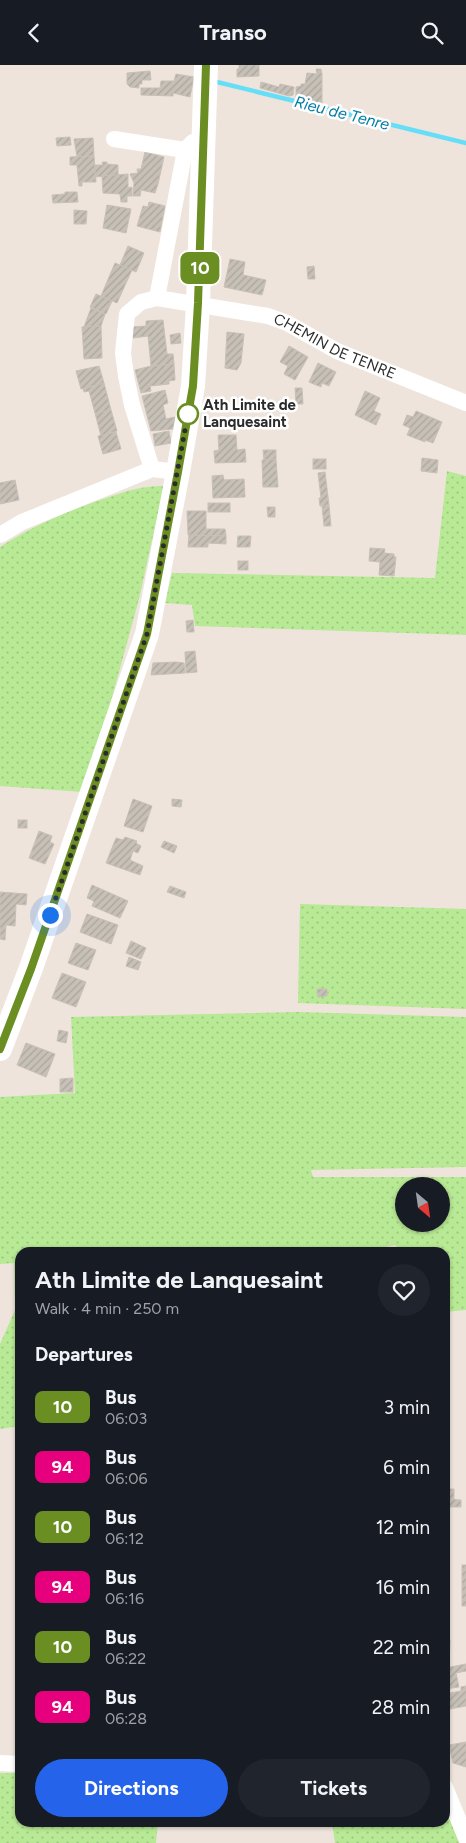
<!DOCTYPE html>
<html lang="en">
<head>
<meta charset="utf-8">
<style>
  body { margin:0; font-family:Figtree,sans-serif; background:#20242c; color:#f1f3f6; height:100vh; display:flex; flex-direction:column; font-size:19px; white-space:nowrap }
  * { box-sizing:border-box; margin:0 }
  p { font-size:16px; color:#9ea1a6 }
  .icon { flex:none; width:28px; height:28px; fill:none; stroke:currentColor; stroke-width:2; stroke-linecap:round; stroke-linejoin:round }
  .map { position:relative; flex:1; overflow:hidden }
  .sheet { position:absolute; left:15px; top:1182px; width:435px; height:580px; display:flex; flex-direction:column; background:#171b24; border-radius:15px; box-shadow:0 1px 4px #0004 }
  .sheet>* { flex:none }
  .badge { padding:0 10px; border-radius:8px; font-size:18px; line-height:32px }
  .needle { width:32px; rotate:151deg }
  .buttons { position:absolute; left:395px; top:1112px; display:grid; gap:10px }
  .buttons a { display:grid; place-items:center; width:55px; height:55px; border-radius:50%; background:#171b24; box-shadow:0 1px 4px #0004; font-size:25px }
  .you { position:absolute; width:25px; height:25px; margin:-12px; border:4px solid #fff; border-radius:50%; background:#1a73e8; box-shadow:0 0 0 8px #1a73e833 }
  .map>.badge { position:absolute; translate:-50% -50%; box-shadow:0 0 0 2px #fff }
  h2 { padding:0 20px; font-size:19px; line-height:45px }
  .round { display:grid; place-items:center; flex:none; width:52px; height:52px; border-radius:26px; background:#20242c }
  .headline { display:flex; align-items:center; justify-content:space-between; height:85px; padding:0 20px }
  h1 { font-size:24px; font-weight:700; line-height:38px }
  .button { display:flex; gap:10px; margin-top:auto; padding:10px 20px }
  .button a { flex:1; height:58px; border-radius:30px; background:#2563eb; color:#fff; font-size:20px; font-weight:700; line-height:58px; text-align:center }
  .button a+a { background:#20242c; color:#f1f3f6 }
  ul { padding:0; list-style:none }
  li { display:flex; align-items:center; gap:15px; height:60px; padding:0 20px }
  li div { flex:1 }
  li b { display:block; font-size:19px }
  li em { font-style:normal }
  li .badge { min-width:55px; font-weight:700; text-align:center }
  header { display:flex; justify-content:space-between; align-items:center; height:65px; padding:0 20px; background:#171b24; font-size:22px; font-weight:700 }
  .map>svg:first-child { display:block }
  .grass { fill:url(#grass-dots); fill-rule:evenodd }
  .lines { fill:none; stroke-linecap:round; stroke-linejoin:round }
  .stream { stroke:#66def8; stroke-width:4.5 }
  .building { fill:url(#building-hatch); stroke:#c9c0b5 }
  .street { stroke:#fff; stroke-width:16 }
  .secondary { stroke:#fff; stroke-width:24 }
  .line-casing { stroke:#fff; stroke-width:11 }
  .line { stroke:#6b8e23; stroke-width:8 }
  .walk { stroke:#2b2b2b; stroke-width:5; stroke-dasharray:0 9 }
  .stop-dot { fill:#fff; stroke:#6b8e23; stroke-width:2.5 }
  .labels { text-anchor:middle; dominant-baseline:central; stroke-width:5; stroke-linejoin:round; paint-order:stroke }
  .street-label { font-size:15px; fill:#2b2b2b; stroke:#fff }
  .stop-label { font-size:15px; font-weight:bold; fill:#2b2b2b; stroke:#fff; text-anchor:start }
  .water-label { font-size:16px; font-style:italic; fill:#027ca7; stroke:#fff }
</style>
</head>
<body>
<header><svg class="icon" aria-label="back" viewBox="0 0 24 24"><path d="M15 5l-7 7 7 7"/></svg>Transo<svg class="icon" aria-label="search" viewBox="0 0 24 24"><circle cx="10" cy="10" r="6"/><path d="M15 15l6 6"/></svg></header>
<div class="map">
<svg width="466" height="1778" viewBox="0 0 466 1778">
  <defs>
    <pattern id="grass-dots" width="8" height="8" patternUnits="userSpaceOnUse" patternTransform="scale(1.25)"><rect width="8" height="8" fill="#b8e994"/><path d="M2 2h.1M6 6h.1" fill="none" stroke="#9ec880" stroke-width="1.8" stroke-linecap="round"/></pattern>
    <pattern id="building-hatch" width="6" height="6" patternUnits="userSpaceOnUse" patternTransform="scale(1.25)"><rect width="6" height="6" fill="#c6c0b7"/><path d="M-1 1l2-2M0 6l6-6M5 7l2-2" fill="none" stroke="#aaa59e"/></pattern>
  </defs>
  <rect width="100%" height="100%" fill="#eee4dc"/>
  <g class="grass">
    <polygon points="447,406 466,411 466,570 195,561 192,540 165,538 172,508 435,513"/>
    <path d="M 164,421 L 139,534 L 110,640 L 83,727 L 0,721 L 0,482 C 31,462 63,448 97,436 C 118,429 140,420 164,421 Z"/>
    <polygon points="300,839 466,844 466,944 298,938"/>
    <path d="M 298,947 L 466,952 L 466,1102 L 311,1105 L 313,1112 L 466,1112 L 466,1245 L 445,1247 L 445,1188 L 397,1187 L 396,1180 L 355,1188 L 353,1187 L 352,1184 L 340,1188 L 20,1188 L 20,1361 L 0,1364 L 0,1279 L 15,1245 L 14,1198 L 0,1199 L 0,1032 L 75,1028 L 71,952 ZM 404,1121 L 441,1121 L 441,1159 L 404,1159 Z"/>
    <polygon points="0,1708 20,1708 20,1758 158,1758 156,1778 0,1778"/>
    <polygon points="445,1742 459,1778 335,1778 332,1758 445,1758"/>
  </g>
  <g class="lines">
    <polyline class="stream" points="217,17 466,78"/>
  </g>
  <g class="building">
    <polygon points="239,0 259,0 259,11 237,12 237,4 239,4"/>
    <polygon points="316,4 321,4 322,9 322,38 313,38 313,34 296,33 296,22 301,21 301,19 305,19 307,8 317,9"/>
    <polygon points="150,6 151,15 142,15 142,19 139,19 139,23 130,22 127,19 127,8"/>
    <polygon points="176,9 194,12 190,32 173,28 173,31 141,30 141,23 160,23 161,16 174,16"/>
    <polygon points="261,17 279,22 280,19 294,22 293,30 289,31 260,23"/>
    <polygon points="70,72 71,80 57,81 56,73"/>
    <polygon points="93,73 94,91 77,92 74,74"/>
    <polygon points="145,87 164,92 158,119 155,128 141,125 140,131 133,131 134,118 130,109 138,108 137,104 141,104"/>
    <polygon points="94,91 96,117 82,117 82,121 79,121 77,100 70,100 70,92"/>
    <polygon points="102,97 107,97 107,99 118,100 118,110 95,112 95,100 103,100"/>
    <polygon points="128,109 128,123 132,122 132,131 127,131 127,137 121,137 120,129 103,128 102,111"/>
    <polygon points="65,127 77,127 78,137 53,138 52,130 65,129"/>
    <polygon points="149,137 165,141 160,167 137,161 143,141 148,142"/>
    <polygon points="107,140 131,144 126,168 103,163"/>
    <polygon points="74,145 87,146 86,159 74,159"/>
    <polygon points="128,181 144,188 136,207 120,200"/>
    <polygon points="230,194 245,197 243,210 266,215 262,230 224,222"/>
    <polygon points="115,198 132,205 117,238 101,231"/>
    <polygon points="314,201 315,214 308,214 307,202"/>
    <polygon points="96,229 112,236 106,249 90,242"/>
    <polygon points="91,243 105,249 101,261 84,262"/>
    <polygon points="163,255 167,289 173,289 174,299 151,301 148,271 133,273 132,262 146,261 146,256"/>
    <polygon points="101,261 102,293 84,294 82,262"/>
    <polygon points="227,267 244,269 241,298 237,305 225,303"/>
    <polygon points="180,268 181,278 171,279 170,270"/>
    <polygon points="289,281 308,292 295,315 284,309 288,301 280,297"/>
    <polygon points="318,298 336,307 329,321 322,318 321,322 309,317"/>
    <polygon points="174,299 175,315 169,316 169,319 150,321 151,326 141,328 135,305 151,301"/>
    <polygon points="99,301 104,318 81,324 76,306"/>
    <polygon points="104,318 111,345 95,348 89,326 84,327 83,324"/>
    <polygon points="295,323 302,323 303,339 296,339"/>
    <polygon points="165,325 168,338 163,340 166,354 175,352 173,364 151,366 142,331"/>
    <polygon points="365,326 380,333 374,346 381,349 376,360 355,350"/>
    <polygon points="111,345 117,366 101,371 95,348"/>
    <polygon points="416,346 442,357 433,378 425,375 425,377 407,370 410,363 403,360 407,350 413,352"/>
    <polygon points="169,366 171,378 155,381 153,369"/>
    <polygon points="116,367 121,384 103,389 98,371"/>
    <polygon points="218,370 236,370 237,385 245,384 246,397 215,398 214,386 219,385"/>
    <polygon points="263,385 276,385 276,394 264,395"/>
    <polygon points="422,393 438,395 437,408 421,406"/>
    <polygon points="276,394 278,422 263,422 262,395"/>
    <rect x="313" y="394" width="13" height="10"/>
    <polygon points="325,407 329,440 320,441 319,433 321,433 318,408"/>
    <polygon points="223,410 224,415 244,414 245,432 213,433 212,411"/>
    <polygon points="15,415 19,435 0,439 0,418"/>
    <rect x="208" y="438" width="22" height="9"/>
    <polygon points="329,440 331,461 324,461 322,441"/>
    <polygon points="267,442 275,442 275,452 268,452"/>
    <polygon points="187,446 206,446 206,464 225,464 226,471 188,470"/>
    <polygon points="189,470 226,471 226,479 208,478 208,482 188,482"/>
    <polygon points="238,471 251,471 250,482 237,482"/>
    <polygon points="370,483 385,484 384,488 394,489 394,492 396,492 394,511 379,510 380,497 369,496"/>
    <rect x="238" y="496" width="10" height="9"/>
    <polygon points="193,555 194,567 187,567 186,556"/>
    <polygon points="195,586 197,607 186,608 185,587"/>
    <polygon points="176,597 184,598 185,608 151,610 153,598"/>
    <polygon points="133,734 152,741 143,767 124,761"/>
    <polygon points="172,734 182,735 181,742 172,741"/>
    <rect x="18" y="755" width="9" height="8"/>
    <polygon points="39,766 52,771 50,777 54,779 45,799 29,793"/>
    <polygon points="125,772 137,776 136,778 141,781 138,788 133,786 130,795 143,801 140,810 106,798 116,773 123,775"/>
    <polygon points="164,776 177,781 174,788 161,782"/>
    <polygon points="92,820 128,836 120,853 92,841 94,836 87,833"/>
    <polygon points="170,821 186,827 184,833 167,827"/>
    <polygon points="0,827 27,829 26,840 16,839 15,861 6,860 5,875 0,874"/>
    <polygon points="87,849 118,860 111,879 80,867"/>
    <polygon points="131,876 146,883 141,894 126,888"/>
    <polygon points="76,878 96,885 88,905 68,898"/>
    <polygon points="129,892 141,897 138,905 126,901"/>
    <polygon points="62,908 86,917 76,942 52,933"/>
    <polygon points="317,924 327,924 327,931 318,932"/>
    <polygon points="59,965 68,967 66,978 57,976"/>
    <polygon points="26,978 55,989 46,1012 17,1000"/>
    <polygon points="73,1013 73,1027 60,1027 60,1014"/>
    <polygon points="445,1424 454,1424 454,1434 445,1433"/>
    <polygon points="445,1434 461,1435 461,1442 445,1442"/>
    <rect x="462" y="1500" width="4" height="41"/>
    <polygon points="445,1575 450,1575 449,1602 445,1603"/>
    <polygon points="466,1599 466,1606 456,1608 459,1622 445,1624 445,1603"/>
    <polygon points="466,1621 466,1641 445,1645 445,1629 461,1626 461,1622"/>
    <polygon points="466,1677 466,1702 453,1698 449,1680"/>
  </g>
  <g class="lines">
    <g class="street">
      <polyline points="114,74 185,85 193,77"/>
      <polyline points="157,233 185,85"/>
      <path id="s1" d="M 152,404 L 132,340 L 126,311 L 123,288 L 127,249 L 141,237 L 157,233 L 268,251 L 287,258 L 337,286 L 466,338"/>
      <polyline points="0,470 22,457 152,404 178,407"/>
      <polyline points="0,1698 20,1699"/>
      <polyline points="445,1722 466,1773"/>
    </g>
    <polyline class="secondary" points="0,984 31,903 147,569 178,407 193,321 198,239 206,0"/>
  </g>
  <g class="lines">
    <g class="line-casing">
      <polyline id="line" points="0,984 31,904 147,569 178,407 193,321 198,238 206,0"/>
    </g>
    <use href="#line" class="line"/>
    <polyline class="walk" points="50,850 147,569 188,349"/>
  </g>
  <circle class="stop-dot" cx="188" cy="349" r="10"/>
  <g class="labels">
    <g class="street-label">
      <text stroke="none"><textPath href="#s1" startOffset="380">CHEMIN DE TENRE</textPath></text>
    </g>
    <g class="stop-label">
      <text x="203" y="340">Ath Limite de<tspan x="203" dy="17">Lanquesaint</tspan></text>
    </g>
    <g class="water-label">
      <text transform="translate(342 48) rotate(14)">Rieu de Tenre</text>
    </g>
  </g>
</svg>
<div class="buttons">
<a><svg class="needle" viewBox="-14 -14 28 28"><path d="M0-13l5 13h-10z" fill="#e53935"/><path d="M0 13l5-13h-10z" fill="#9ea1a6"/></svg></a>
</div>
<div class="you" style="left:50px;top:850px"></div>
<b class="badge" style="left:200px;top:203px;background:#6b8e23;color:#fff">10</b>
<section class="sheet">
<div class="headline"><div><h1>Ath Limite de Lanquesaint</h1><p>Walk · 4 min · 250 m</p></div><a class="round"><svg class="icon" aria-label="heart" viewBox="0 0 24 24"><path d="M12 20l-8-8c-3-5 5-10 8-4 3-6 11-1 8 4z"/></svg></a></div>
<h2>Departures</h2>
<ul>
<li><span class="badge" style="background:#6b8e23;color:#fff">10</span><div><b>Bus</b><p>06:03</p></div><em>3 min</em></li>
<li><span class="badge" style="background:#e6007e;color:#fff">94</span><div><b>Bus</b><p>06:06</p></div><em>6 min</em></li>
<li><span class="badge" style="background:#6b8e23;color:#fff">10</span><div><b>Bus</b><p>06:12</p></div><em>12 min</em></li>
<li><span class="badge" style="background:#e6007e;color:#fff">94</span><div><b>Bus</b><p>06:16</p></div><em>16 min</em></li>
<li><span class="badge" style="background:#6b8e23;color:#fff">10</span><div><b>Bus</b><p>06:22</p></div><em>22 min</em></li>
<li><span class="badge" style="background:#e6007e;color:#fff">94</span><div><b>Bus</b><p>06:28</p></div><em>28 min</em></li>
</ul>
<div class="button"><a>Directions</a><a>Tickets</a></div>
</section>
</div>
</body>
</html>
